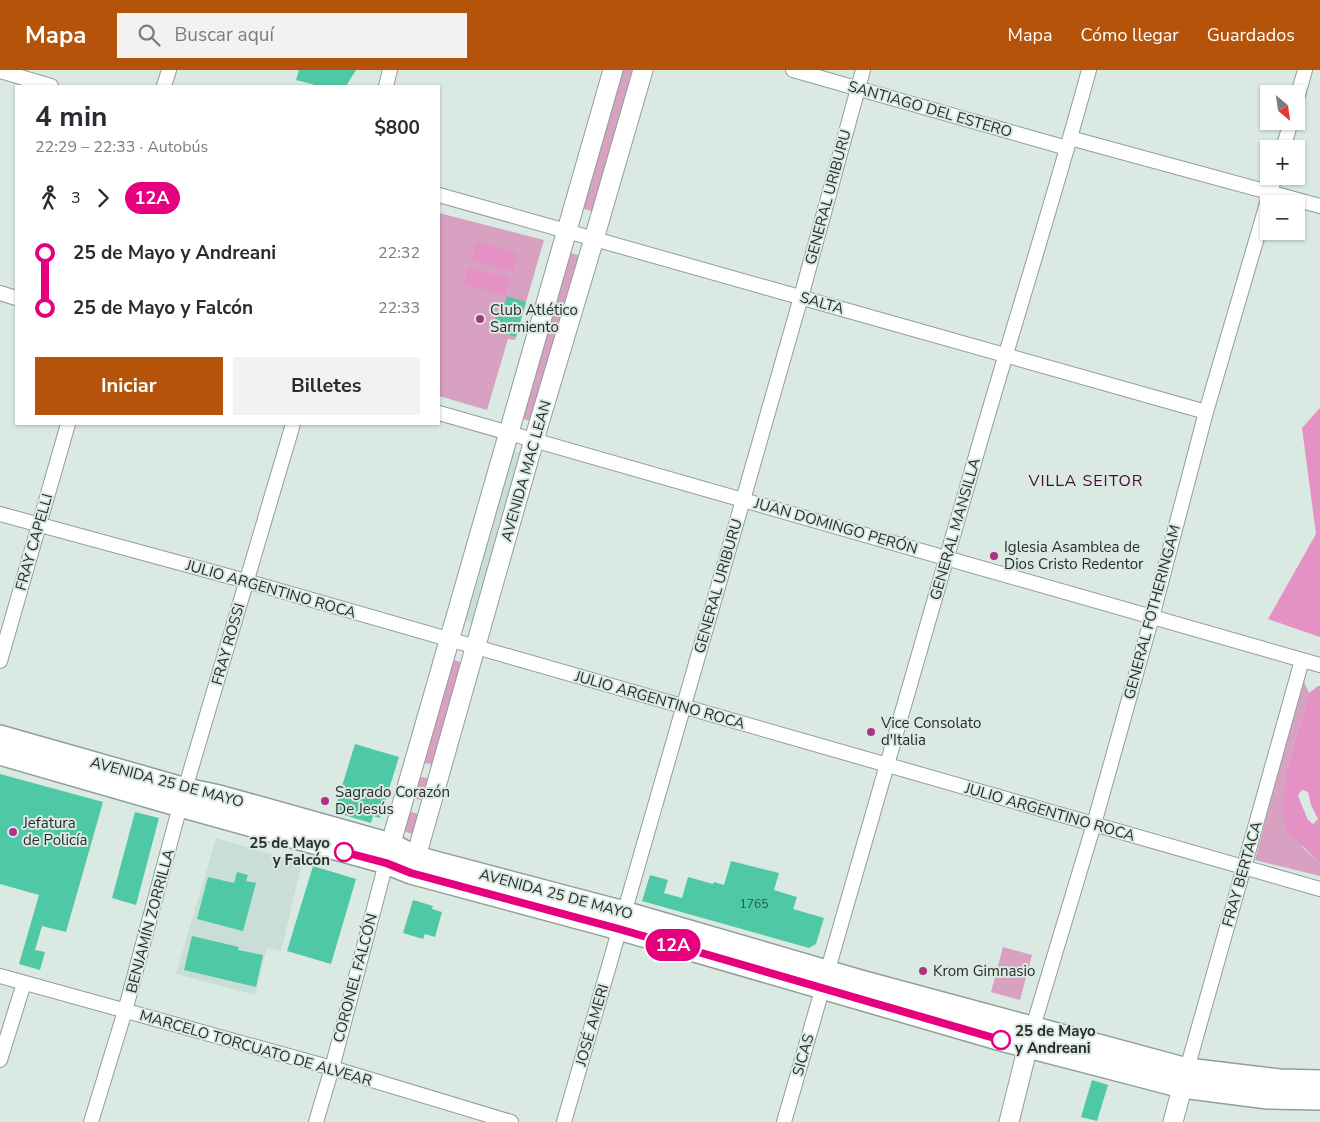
<!DOCTYPE html>
<html lang="es">
<head>
<meta charset="utf-8">
<style>
  body { margin:0; font-family:"Nunito Sans",sans-serif; background:#f2f2f3; color:#2b2b33; height:100vh; display:flex; flex-direction:column; font-size:19px; white-space:nowrap }
  * { box-sizing:border-box; margin:0 }
  p { font-size:16px; color:#7c7c81 }
  .icon { flex:none; width:28px; height:28px; fill:none; stroke:currentColor; stroke-width:2; stroke-linecap:round; stroke-linejoin:round }
  .map { position:relative; flex:1; overflow:hidden }
  .details { position:absolute; left:15px; top:15px; width:425px; height:340px; display:flex; flex-direction:column; background:#fff; border-radius:0px; box-shadow:0 1px 4px #0004 }
  .details>* { flex:none }
  .badge { padding:0 10px; border-radius:16px; font-size:18px; line-height:32px }
  .needle { width:32px; rotate:151deg }
  .fabs { position:absolute; left:1260px; top:15px; display:grid; gap:10px }
  .fabs a { display:grid; place-items:center; width:45px; height:45px; border-radius:0px; background:#fff; box-shadow:0 1px 4px #0004; font-size:25px }
  .map>.badge { position:absolute; translate:-50% -50%; box-shadow:0 0 0 2px #fff }
  .legs { display:flex; align-items:center; gap:8px; height:55px; padding:0 20px; font-size:16px }
  .legs p { margin-inline-start:auto }
  .summary { display:flex; align-items:center; justify-content:space-between; height:85px; padding:0 20px }
  h1 { font-size:28px; font-weight:700; line-height:38px }
  .button { display:flex; gap:10px; margin-top:auto; padding:10px 20px }
  .button a { flex:1; height:58px; border-radius:0px; background:#b45309; color:#fff; font-size:20px; font-weight:700; line-height:58px; text-align:center }
  .button a+a { background:#f2f2f3; color:#2b2b33 }
  ul { padding:0 20px; list-style:none }
  li { display:flex; align-items:center; gap:18px; height:55px; font-size:19px }
  li i { display:grid; place-items:center; width:8px; height:100%; margin:0 6px; background:currentColor }
  li i::after { content:''; width:12px; height:12px; margin:-6px; border:4px solid; border-radius:50%; background:#fff }
  li p { margin-inline-start:auto }
  li:first-child i { background:linear-gradient(#0000 50%,currentColor 0) }
  li:last-child i { background:linear-gradient(currentColor 50%,#0000 0) }
  header { display:flex; align-items:center; gap:30px; box-sizing:border-box; height:70px; padding:0 25px; background:#b45309; color:#fff }
  header strong { font-size:24px }
  nav { display:flex; gap:28px; margin-inline-start:auto; font-size:18px }
  .search { width:350px; height:45px; background:#f2f2f3; display:flex; align-items:center; gap:12px; box-sizing:border-box; padding:0 18px; border-radius:0px; color:#7c7c81; font-size:19px }
  .map>svg:first-child { display:block }
  .built { fill:#c9ded6 }
  .green { fill:#d8a0c1 }
  .water { fill:#e491c4; fill-rule:evenodd }
  .building { fill:#4fc8a6 }
  .lines { fill:none; stroke-linecap:round; stroke-linejoin:round }
  .street-casing { stroke:#919e99; stroke-width:16 }
  .secondary-casing { stroke:#919e99; stroke-width:21 }
  .primary-casing { stroke:#919e99; stroke-width:24 }
  .street { stroke:#fff; stroke-width:14 }
  .secondary { stroke:#fff; stroke-width:19 }
  .primary { stroke:#fff; stroke-width:21 }
  .line-1-casing { stroke:#fff; stroke-width:11 }
  .line-1 { stroke:#e6007e; stroke-width:8 }
  .poi-dot { fill:#ad3387; stroke:#dbe9e3; stroke-width:2 }
  .stop-1-dot { fill:#fff; stroke:#e6007e; stroke-width:2.5 }
  .labels { text-anchor:middle; dominant-baseline:central; stroke-width:4; stroke-linejoin:round; paint-order:stroke }
  .number-label { font-size:12px; fill:#32544a }
  .street-label { font-size:15px; fill:#282d2b; stroke:#dbe9e3 }
  .poi-label { font-size:15px; fill:#282d2b; stroke:#dbe9e3; text-anchor:start }
  .stop-label { font-size:15px; font-weight:bold; fill:#282d2b; stroke:#dbe9e3; text-anchor:end }
  .neighbourhood-label { font-size:16px; letter-spacing:1px; fill:#470d36; stroke:#dbe9e3 }
</style>
</head>
<body>
<header>
<strong>Mapa</strong>
<div class="search"><svg class="icon" aria-label="search" viewBox="0 0 24 24"><circle cx="10" cy="10" r="6"/><path d="M15 15l6 6"/></svg>Buscar aquí</div>
<nav><a>Mapa</a><a>Cómo llegar</a><a>Guardados</a></nav>
</header>
<div class="map">
<svg width="1320" height="1052" viewBox="0 0 1320 1052">
  <rect width="100%" height="100%" fill="#dbe9e3"/>
  <g class="built">
    <polygon points="509,380 524,384 476,554 460,549"/>
    <polygon points="216,768 302,793 281,881 267,878 255,925 176,904"/>
  </g>
  <g class="green">
    <polygon points="619,0 635,0 595,142 581,138"/>
    <polygon points="439,143 544,170 515,270 508,269 487,340 439,326"/>
    <polygon points="567,182 581,186 535,352 520,348"/>
    <polygon points="454,590 463,593 434,695 425,693 423,687 449,594"/>
    <polygon points="1303,609 1309,623 1287,699 1303,778 1320,793 1320,806 1255,790"/>
    <polygon points="423,707 430,709 423,730 416,729 412,724 417,709"/>
    <polygon points="412,742 418,744 422,750 419,761 412,764 406,762 402,757 405,746"/>
    <polygon points="1003,877 1032,885 1020,930 991,922"/>
  </g>
  <g class="water">
    <polygon points="476,172 518,183 513,202 471,191"/>
    <polygon points="468,198 509,208 505,225 463,215"/>
    <polygon points="1320,338 1320,567 1268,549 1316,464 1302,358"/>
    <path d="M 1318,616 L 1320,616 L 1320,793 L 1286,760 L 1283,739 L 1287,699 L 1309,623 ZM 1303,720 L 1308,722 L 1311,735 L 1318,749 L 1313,754 L 1308,750 L 1298,726 L 1300,722 Z"/>
  </g>
  <g class="building">
    <polygon points="299,0 356,0 346,16 319,16 296,10"/>
    <polygon points="507,226 526,232 516,267 492,260 496,246 501,247"/>
    <polygon points="355,674 399,687 380,748 373,746 371,753 334,742"/>
    <polygon points="0,704 103,732 66,862 42,856 35,880 45,882 40,900 19,894 39,825 0,814"/>
    <polygon points="135,742 159,748 136,835 112,828"/>
    <polygon points="731,791 779,803 774,820 797,827 793,839 824,848 816,874 809,878 642,831 650,805 668,810 664,823 682,828 688,807 713,814 714,812 724,815"/>
    <polygon points="313,796 356,809 331,894 287,881"/>
    <polygon points="237,802 248,805 246,811 256,813 243,861 197,849 208,807 234,813"/>
    <polygon points="413,830 433,836 432,839 442,842 435,867 425,864 423,869 403,863"/>
    <polygon points="192,866 239,877 238,880 263,885 256,917 184,900"/>
    <polygon points="1092,1010 1108,1015 1097,1051 1081,1047"/>
  </g>
  <g class="lines">
    <g class="street-casing">
      <g id="street">
        <polyline points="793,0 1067,78"/>
        <polyline points="0,1 51,16"/>
        <polyline points="164,16 169,0"/>
        <polyline points="386,16 390,0"/>
        <polyline points="1296,32 1305,0"/>
        <polyline points="1070,68 1320,136"/>
        <polyline points="1283,79 1291,51"/>
        <path d="M 439,125 C 695,196 950,271 1206,342"/>
        <polyline points="0,223 16,228"/>
        <polyline points="439,343 1320,595"/>
        <polyline points="0,444 246,511 1320,819"/>
        <polyline points="0,591 68,354"/>
        <polyline points="0,906 332,998 511,1052"/>
        <polyline points="1033,957 1094,754 1152,547 1206,342 1275,106"/>
        <polyline points="0,990 24,913"/>
        <polyline points="1187,999 1244,797 1302,590"/>
        <polyline points="91,1052 125,941 180,736 293,354"/>
        <polyline points="316,1052 332,998 386,793"/>
        <polyline points="564,1052 743,430 801,227 863,0"/>
        <path d="M 784,1052 C 849,830 911,608 976,386 C 1013,257 1054,129 1089,0"/>
      </g>
    </g>
    <g class="secondary-casing">
      <g id="secondary">
        <polyline points="387,787 613,0"/>
        <polyline points="412,801 534,370 594,169 643,0"/>
        <polyline points="1009,1052 1031,964"/>
        <polyline points="1173,1052 1186,1003"/>
      </g>
    </g>
    <g class="primary-casing">
      <g id="primary">
        <polyline points="0,666 186,719 219,726 391,774 416,787 624,842 861,911 1187,999 1279,1010 1320,1011"/>
        <polyline points="0,684 180,736 386,793 411,803 619,859 1001,970 1182,1017 1268,1028 1320,1029"/>
      </g>
    </g>
    <use href="#street" class="street"/>
    <use href="#secondary" class="secondary"/>
    <use href="#primary" class="primary"/>
  </g>
  <g class="lines">
    <g class="line-1-casing">
      <polyline id="line-1" points="344,782 386,793 411,803 619,859 1001,970"/>
    </g>
    <use href="#line-1" class="line-1"/>
  </g>
  <g class="poi-dot">
    <circle cx="480" cy="249" r="5"/>
    <circle cx="994" cy="486" r="5"/>
    <circle cx="871" cy="662" r="5"/>
    <circle cx="325" cy="731" r="5"/>
    <circle cx="13" cy="762" r="5"/>
    <circle cx="923" cy="901" r="5"/>
  </g>
  <g class="stop-1-dot">
    <circle cx="344" cy="782" r="9"/>
    <circle cx="1001" cy="970" r="9"/>
  </g>
  <g class="labels">
    <g class="number-label">
      <text x="754" y="834">1765</text>
    </g>
    <g class="street-label">
      <text transform="translate(930 39) rotate(16)">SANTIAGO DEL ESTERO</text>
      <text transform="translate(828 127) rotate(-75)">GENERAL URIBURU</text>
      <text transform="translate(822 233) rotate(16)">SALTA</text>
      <text transform="translate(526 401) rotate(-74)">AVENIDA MAC LEAN</text>
      <text transform="translate(836 456) rotate(16)">JUAN DOMINGO PERÓN</text>
      <text transform="translate(955 459) rotate(-74)">GENERAL MANSILLA</text>
      <text transform="translate(34 472) rotate(-74)">FRAY CAPELLI</text>
      <text transform="translate(718 516) rotate(-74)">GENERAL URIBURU</text>
      <text transform="translate(271 519) rotate(16)">JULIO ARGENTINO ROCA</text>
      <text transform="translate(1152 542) rotate(-75)">GENERAL FOTHERINGAM</text>
      <text transform="translate(228 574) rotate(-74)">FRAY ROSSI</text>
      <text transform="translate(660 630) rotate(16)">JULIO ARGENTINO ROCA</text>
      <text transform="translate(167 712) rotate(15)">AVENIDA 25 DE MAYO</text>
      <text transform="translate(1050 742) rotate(16)">JULIO ARGENTINO ROCA</text>
      <text transform="translate(1242 804) rotate(-74)">FRAY BERTACA</text>
      <text transform="translate(556 824) rotate(15)">AVENIDA 25 DE MAYO</text>
      <text transform="translate(150 851) rotate(-75)">BENJAMÍN ZORRILLA</text>
      <text transform="translate(355 908) rotate(-75)">CORONEL FALCÓN</text>
      <text transform="translate(592 955) rotate(-74)">JOSÉ AMERI</text>
      <text transform="translate(256 978) rotate(16)">MARCELO TORCUATO DE ALVEAR</text>
      <text transform="translate(803 985) rotate(-74)">SICAS</text>
    </g>
    <g class="poi-label">
      <text x="490" y="240">Club Atlético<tspan x="490" dy="17">Sarmiento</tspan></text>
      <text x="1004" y="477">Iglesia Asamblea de<tspan x="1004" dy="17">Dios Cristo Redentor</tspan></text>
      <text x="881" y="653">Vice Consolato<tspan x="881" dy="17">d'Italia</tspan></text>
      <text x="335" y="722">Sagrado Corazón<tspan x="335" dy="17">De Jesús</tspan></text>
      <text x="23" y="753">Jefatura<tspan x="23" dy="17">de Policía</tspan></text>
      <text x="933" y="901">Krom Gimnasio</text>
    </g>
    <g class="stop-label">
      <text x="330" y="773">25 de Mayo<tspan x="330" dy="17">y Falcón</tspan></text>
      <text x="1015" y="961" text-anchor="start">25 de Mayo<tspan x="1015" dy="17">y Andreani</tspan></text>
    </g>
    <g class="neighbourhood-label">
      <text x="1086" y="411">VILLA SEITOR</text>
    </g>
  </g>
</svg>
<div class="fabs">
<a><svg class="needle" viewBox="-14 -14 28 28"><path d="M0-13l5 13h-10z" fill="#e53935"/><path d="M0 13l5-13h-10z" fill="#7c7c81"/></svg></a>
<a>+</a>
<a>−</a>
</div>
<b class="badge" style="left:673px;top:875px;background:#e6007e;color:#fff">12A</b>
<section class="details">
<div class="summary"><div><h1>4 min</h1><p>22:29 – 22:33 · Autobús</p></div><b>$800</b></div>
<div class="legs"><svg class="icon" aria-label="walk" viewBox="0 0 24 24"><circle cx="13" cy="4" r="2"/><path d="M13 8l-2 6 4 7M11 14l-3 7M7 12l3-4h3l4 4"/></svg>3<svg class="icon" aria-label="forward" viewBox="0 0 24 24"><path d="M9 5l7 7-7 7"/></svg><b class="badge" style="background:#e6007e;color:#fff">12A</b></div>
<ul>
<li><i style="color:#e6007e"></i><b>25 de Mayo y Andreani</b><p>22:32</p></li>
<li><i style="color:#e6007e"></i><b>25 de Mayo y Falcón</b><p>22:33</p></li>
</ul>
<div class="button"><a>Iniciar</a><a>Billetes</a></div>
</section>
</div>
</body>
</html>
